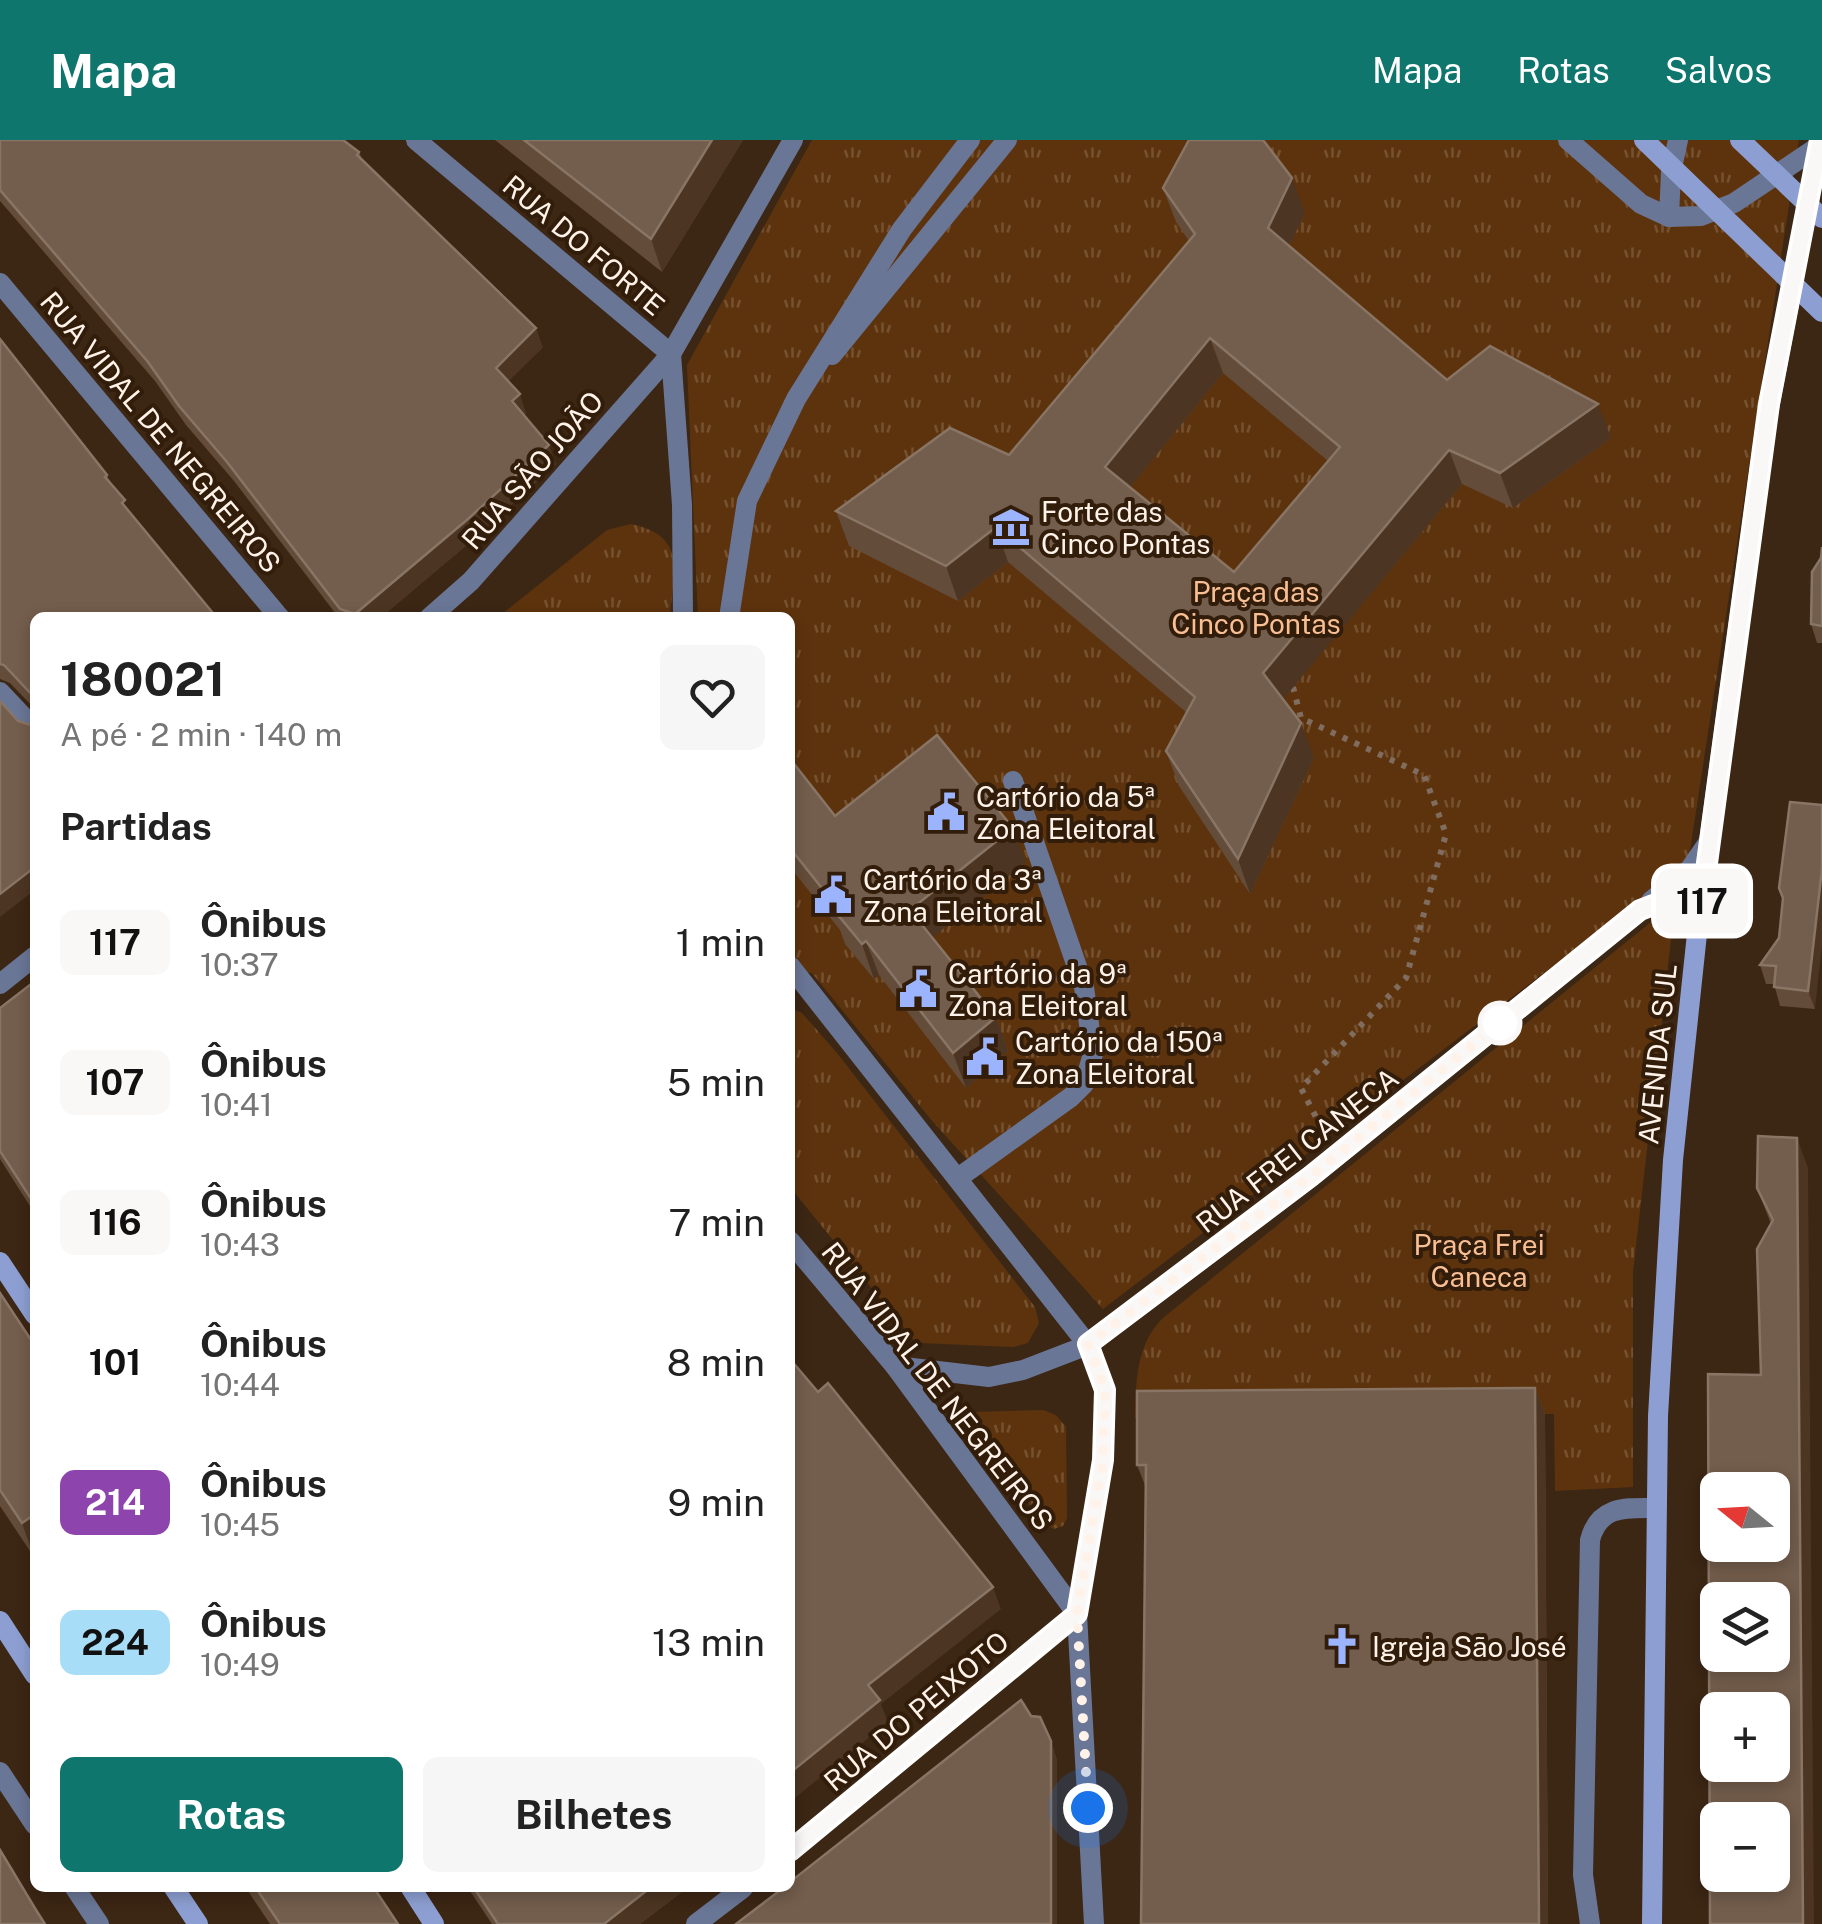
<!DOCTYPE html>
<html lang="pt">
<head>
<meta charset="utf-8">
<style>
  body { margin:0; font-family:"Public Sans",sans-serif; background:#f6f6f6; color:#222; height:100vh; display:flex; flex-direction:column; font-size:38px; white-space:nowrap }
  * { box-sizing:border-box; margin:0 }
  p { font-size:32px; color:#767676 }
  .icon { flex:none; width:55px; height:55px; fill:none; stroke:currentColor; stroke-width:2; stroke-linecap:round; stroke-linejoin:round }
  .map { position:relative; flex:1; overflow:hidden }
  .side { position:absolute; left:30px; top:472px; width:765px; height:1280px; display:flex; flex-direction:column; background:#fff; border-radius:15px; box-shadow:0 5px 15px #0003 }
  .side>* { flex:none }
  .badge { padding:0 20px; border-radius:15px; font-size:35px; line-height:65px }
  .needle { width:65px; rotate:288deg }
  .fabs { position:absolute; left:1700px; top:1332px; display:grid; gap:20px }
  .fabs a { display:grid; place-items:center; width:90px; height:90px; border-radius:15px; background:#fff; box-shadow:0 5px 15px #0003; font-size:50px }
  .you { position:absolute; width:50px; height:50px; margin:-25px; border:8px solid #fff; border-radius:50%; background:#1a73e8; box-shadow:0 0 0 15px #1a73e833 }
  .map>.badge { position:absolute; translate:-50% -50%; box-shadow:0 0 0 5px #fff }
  h2 { padding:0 30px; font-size:38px; line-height:90px }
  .round { display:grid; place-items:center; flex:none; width:105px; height:105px; border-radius:15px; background:#f6f6f6 }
  .overview { display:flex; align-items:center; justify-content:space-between; height:170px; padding:0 30px }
  h1 { font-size:48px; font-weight:700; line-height:75px }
  .primary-button { display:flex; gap:20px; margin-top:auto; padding:20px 30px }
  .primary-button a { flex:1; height:115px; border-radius:15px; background:#0f766e; color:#fff; font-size:40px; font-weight:700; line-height:115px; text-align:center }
  .primary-button a+a { background:#f6f6f6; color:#222 }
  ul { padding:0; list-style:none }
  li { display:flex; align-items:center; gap:30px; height:140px; padding:0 30px }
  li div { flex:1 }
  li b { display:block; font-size:38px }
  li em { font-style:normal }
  li .badge { min-width:110px; font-weight:700; text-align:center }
  header { display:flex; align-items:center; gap:60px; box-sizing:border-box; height:140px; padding:0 50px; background:#0f766e; color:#fff }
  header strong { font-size:48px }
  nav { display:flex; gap:55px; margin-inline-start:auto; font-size:35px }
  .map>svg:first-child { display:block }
  .park { fill:url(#park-tufts) }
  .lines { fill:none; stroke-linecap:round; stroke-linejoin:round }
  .path { stroke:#806d5f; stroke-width:6; stroke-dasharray:5 8; stroke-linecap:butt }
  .service { stroke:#6a7696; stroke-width:20 }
  .minor { stroke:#6a7696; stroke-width:20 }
  .tertiary { stroke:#6a7696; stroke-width:20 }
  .secondary { stroke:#8d9fd2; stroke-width:20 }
  .wall { fill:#634c39; fill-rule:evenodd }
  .shaded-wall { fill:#4c3522 }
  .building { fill:#735d4c; stroke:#897565; stroke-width:2.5; fill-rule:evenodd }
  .line-casing { stroke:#fff; stroke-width:22 }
  .line { stroke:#faf7f7; stroke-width:15 }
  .walk { stroke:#fef2e9; stroke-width:10; stroke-dasharray:0 18 }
  .stop-dot { fill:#fff; stroke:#faf7f7; stroke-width:5 }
  .labels { text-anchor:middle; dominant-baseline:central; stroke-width:8; stroke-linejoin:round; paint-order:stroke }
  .street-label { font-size:28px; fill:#fef2e9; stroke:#321c0a }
  .poi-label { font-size:28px; fill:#fef2e9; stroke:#321c0a; text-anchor:start }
  .park-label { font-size:28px; fill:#f8be94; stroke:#321c0a }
</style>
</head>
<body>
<header>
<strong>Mapa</strong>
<nav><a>Mapa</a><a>Rotas</a><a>Salvos</a></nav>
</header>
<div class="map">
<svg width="1822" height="1784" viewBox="0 0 1822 1784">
  <defs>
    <pattern id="park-tufts" width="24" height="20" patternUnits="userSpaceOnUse" patternTransform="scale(2.5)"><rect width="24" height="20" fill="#5d330d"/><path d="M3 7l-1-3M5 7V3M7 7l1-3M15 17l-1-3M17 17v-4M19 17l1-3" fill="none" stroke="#755130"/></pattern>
  </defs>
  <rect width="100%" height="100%" fill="#3c2614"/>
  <g class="park">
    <polygon points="812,0 1799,0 1688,723 1103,1169 933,982 812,833 790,831 790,478 698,477 687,225"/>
    <path d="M 631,384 C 688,396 673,432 670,477 L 497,478 L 607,390 Z"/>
    <path d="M 1667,769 L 1674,769 L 1674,773 L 1633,1132 L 1633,1347 L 1555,1351 L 1554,1274 L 1257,1274 L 1135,1278 C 1136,1242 1136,1204 1163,1178 Z"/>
    <polygon points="790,868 802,873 837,913 1035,1167 1039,1183 1028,1203 1013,1207 920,1203 913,1199 790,1047"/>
    <polygon points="1043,1270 1056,1275 1066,1287 1067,1378 1063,1386 1054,1389 1044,1383 966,1286 974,1272"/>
  </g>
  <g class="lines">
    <polyline class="path" points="1293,547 1301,578 1424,635 1446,694 1406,838 1301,948 1319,983"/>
    <g class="service">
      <polyline points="1568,0 1641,64 1669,77"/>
      <polyline points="1678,0 1671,32 1669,77 1701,76 1734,63 1819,6"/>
      <polyline points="832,215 1007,0"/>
      <polyline points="958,1038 1071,957 1084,944 1093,914 1084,847 1013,641"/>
      <path d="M 1590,1784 L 1583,1735 L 1590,1400 C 1599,1365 1626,1368 1656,1368"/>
    </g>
    <g class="minor">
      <polyline points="416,0 671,214"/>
      <polyline points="0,552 35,589"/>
      <polyline points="0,1632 35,1685"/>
      <polyline points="75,1748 99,1784"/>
    </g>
    <g class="tertiary">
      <polyline points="0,143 280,478"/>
      <polyline points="671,214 682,365 683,478"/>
      <polyline points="429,478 471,441 671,214 793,0"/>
      <polyline points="729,478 747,361 796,259 902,89 970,0"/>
      <polyline points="1651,761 1690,729 1710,700"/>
      <polyline points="790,826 1088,1205 1105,1250 1103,1320 1077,1474 1094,1784"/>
      <polyline points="0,844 35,816"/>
      <polyline points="790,1101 895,1226 1077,1474"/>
      <path d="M 895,1226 L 989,1237 L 1023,1230 L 1088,1205 L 1311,1037 L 1640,770 C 1669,758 1673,757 1699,775"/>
      <polyline points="790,1711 1077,1474"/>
      <polyline points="696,1784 743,1748"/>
    </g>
    <g class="secondary">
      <polyline points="1644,0 1822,172"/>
      <polyline points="1740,0 1822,78"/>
      <polyline points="0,1122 35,1175"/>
      <polyline points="0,1481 35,1535"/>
      <polyline points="174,1748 198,1784"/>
      <polyline points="411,1748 434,1784"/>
      <polyline points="1652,1784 1658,1276 1673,1020 1699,775 1765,290 1820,0"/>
    </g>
  </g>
  <g class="wall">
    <polygon points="0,0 359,12 362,19 543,207 508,241 526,273 524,275 556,324 475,398 380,478 339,478 234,341 186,285 155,241 0,61"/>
    <polygon points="495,0 743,0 662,132"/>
    <path d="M 1163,48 L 1305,73 L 1289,106 L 1447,240 L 1611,298 L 1513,368 L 1462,344 L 1283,559 L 1314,618 L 1250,754 L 1179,646 L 1166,611 L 1187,573 L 1008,422 L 958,461 L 849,406 L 836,371 L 1009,315 L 1189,101 L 1176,82 ZM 1223,233 L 1328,321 L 1234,432 L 1130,347 Z"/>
    <polygon points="0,199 107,335 110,343 130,373 35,478 35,569 10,543 0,539"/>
    <polygon points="1822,407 1822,503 1817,503 1811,484"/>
    <polygon points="790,621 835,676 1026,722 932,797 996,877 1008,911 966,948 879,835 874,839 845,804 840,790 790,727"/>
    <polygon points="1790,662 1815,869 1780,866 1774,844 1766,844 1760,825 1779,798"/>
    <polygon points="35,841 35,1074 0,1019 0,868"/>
    <polygon points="1808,1028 1761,1235 1771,1084 1757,1048"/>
    <polygon points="0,1153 35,1206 34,1417 0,1366"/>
    <polygon points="1535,1248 1545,1275 1548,1784 1141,1784 1146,1348 1137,1325"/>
    <polygon points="246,1748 374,1748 398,1784 270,1784"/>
    <polygon points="468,1748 687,1748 640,1784 492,1784"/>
  </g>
  <g class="shaded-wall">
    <polygon points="712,0 743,0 662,132 651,99"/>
    <polygon points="1292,38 1305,73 1281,123 1268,88"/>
    <polygon points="536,188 543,207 503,247 496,228"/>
    <polygon points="1210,198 1223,233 1118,362 1105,327"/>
    <polygon points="520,254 526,273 519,280 512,261"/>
    <polygon points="1598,264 1611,298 1513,368 1500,333"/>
    <polygon points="549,305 556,324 475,398 380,478 356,478 355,474"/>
    <polygon points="1449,310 1462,344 1276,568 1263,533"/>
    <polygon points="996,387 1008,422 958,461 946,426"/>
    <polygon points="1301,583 1314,618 1250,754 1238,719"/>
    <polygon points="1013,688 1026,722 923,805 910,770"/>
    <polygon points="35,727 35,750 0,777 0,754"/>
    <polygon points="1822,729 1822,805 1815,869 1808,851"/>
    <polygon points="866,801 879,835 874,839 862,804"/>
    <polygon points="996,877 1008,911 966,948 953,913"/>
    <polygon points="1797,998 1808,1028 1814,1784 1803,1784"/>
    <polygon points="790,1192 795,1206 790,1211"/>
    <polygon points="1535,1248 1545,1275 1548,1784 1539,1784"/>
    <polygon points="35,1374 35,1417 34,1417 22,1383"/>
    <polygon points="993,1447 1001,1469 881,1564 888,1582 790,1662 790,1633 868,1545"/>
    <polygon points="1051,1601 1057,1619 1057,1784 1051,1784"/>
    <polygon points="650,1748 687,1748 640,1784 604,1784"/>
  </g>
  <g class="building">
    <polygon points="0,0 343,0 359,12 357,15 536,188 496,228 520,254 512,261 549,305 468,379 355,474 340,469 227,322 179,266 148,222 0,50"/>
    <polygon points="524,0 712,0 651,99"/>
    <path d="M 1189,0 L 1263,0 L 1292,38 L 1268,88 L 1447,240 L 1490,206 L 1598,264 L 1500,333 L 1449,310 L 1263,533 L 1301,583 L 1238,719 L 1166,611 L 1195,557 L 996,387 L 946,426 L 836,371 L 950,288 L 1009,315 L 1195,94 L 1163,48 ZM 1210,198 L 1340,307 L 1234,432 L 1105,327 Z"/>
    <polygon points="0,199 107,335 105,337 125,360 122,363 217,478 35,478 35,558 4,525 0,524"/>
    <polygon points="1822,407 1822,486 1811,484 1812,432 1821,418"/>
    <polygon points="0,561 18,581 31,585 35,582 35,727 0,754"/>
    <polygon points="937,595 1013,688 910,770 996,877 953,913 866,801 862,804 833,769 836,766 790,708 791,620 835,676"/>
    <polygon points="1790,662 1822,665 1822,729 1808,851 1774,847 1776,826 1760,825 1779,798 1783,758 1779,748"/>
    <polygon points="35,841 35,1065 0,1011 0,868"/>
    <path d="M 1758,996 L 1797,998 L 1803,1784 L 1710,1784 L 1708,1234 L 1761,1235 L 1757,1109 L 1773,1080 L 1757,1048 ZM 1718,1350 L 1772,1350 L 1772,1405 L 1718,1405 ZM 1718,1460 L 1772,1460 L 1772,1515 L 1718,1515 ZM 1718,1570 L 1772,1570 L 1772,1625 L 1718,1625 ZM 1718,1680 L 1772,1680 L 1772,1735 L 1718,1735 Z"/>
    <polygon points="0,1153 35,1206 35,1374 22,1383 0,1350"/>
    <polygon points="790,1219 818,1252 828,1243 993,1447 868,1545 880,1560 790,1633"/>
    <polygon points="1535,1248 1539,1784 1141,1784 1146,1325 1137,1325 1137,1251"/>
    <polygon points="1021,1560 1031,1576 1040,1577 1051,1601 1051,1784 736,1784 783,1748 790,1748 790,1742"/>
    <polygon points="0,1710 36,1770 45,1784 0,1784"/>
    <polygon points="256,1748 374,1748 398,1784 280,1784"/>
    <polygon points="474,1748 650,1748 604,1784 498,1784"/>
  </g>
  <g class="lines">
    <g class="line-casing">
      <path id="line" d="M 790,1711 L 1077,1474 L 1103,1320 L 1105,1250 L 1088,1204 L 1311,1036 L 1640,770 C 1669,759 1673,757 1700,775 L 1769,264 L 1820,0"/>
    </g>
    <use href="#line" class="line"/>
    <polyline class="walk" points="1088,1668 1077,1474 1103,1320 1105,1250 1088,1204 1311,1036 1500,883"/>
  </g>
  <defs>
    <g id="museum-bare" transform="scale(3)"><path d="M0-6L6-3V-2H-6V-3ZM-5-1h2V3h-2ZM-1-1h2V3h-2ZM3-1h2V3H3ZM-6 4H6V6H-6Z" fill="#9cb4fd" stroke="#321c0a" stroke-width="2.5" paint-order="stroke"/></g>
    <g id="civic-bare" transform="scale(3)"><path d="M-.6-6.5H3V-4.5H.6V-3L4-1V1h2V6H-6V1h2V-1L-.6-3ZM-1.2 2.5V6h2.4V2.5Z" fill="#9cb4fd" stroke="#321c0a" stroke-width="2.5" paint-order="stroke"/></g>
    <g id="church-bare" transform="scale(3)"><path d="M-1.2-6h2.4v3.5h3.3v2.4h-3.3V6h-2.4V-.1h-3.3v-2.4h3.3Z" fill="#9cb4fd" stroke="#321c0a" stroke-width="2.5" paint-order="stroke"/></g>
  </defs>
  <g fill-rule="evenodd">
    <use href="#museum-bare" x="1011" y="387"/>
    <use href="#civic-bare" x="946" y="672"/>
    <use href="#civic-bare" x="833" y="755"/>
    <use href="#civic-bare" x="918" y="849"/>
    <use href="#civic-bare" x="985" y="917"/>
    <use href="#church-bare" x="1342" y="1506"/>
  </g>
  <circle class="stop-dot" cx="1500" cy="883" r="20"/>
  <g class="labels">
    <g class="street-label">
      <text transform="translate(584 105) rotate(40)">RUA DO FORTE</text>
      <text transform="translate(161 292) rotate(50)">RUA VIDAL DE NEGREIROS</text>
      <text transform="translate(532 330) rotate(-49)">RUA SÃO JOÃO</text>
      <text transform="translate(1657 914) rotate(-84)">AVENIDA SUL</text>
      <text transform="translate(1297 1010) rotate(-38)">RUA FREI CANECA</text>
      <text transform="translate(938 1246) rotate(52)">RUA VIDAL DE NEGREIROS</text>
      <text transform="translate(916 1571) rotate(-40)">RUA DO PEIXOTO</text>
    </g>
    <g class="poi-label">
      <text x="1041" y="371">Forte das<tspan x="1041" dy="32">Cinco Pontas</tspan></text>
      <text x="976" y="656">Cartório da 5ª<tspan x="976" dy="32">Zona Eleitoral</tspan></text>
      <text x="863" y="739">Cartório da 3ª<tspan x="863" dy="32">Zona Eleitoral</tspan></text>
      <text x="948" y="833">Cartório da 9ª<tspan x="948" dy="32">Zona Eleitoral</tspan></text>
      <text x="1015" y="901">Cartório da 150ª<tspan x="1015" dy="32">Zona Eleitoral</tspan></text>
      <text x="1372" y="1506">Igreja São José</text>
    </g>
    <g class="park-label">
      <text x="1256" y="451">Praça das<tspan x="1256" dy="32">Cinco Pontas</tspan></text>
      <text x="1479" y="1104">Praça Frei<tspan x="1479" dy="32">Caneca</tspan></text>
    </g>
  </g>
</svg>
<div class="fabs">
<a><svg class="needle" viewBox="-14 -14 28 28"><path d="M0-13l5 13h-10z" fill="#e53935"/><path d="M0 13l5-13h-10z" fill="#767676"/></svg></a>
<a><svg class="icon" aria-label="layers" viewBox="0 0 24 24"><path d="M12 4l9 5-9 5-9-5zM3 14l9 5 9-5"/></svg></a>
<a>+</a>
<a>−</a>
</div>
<div class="you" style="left:1088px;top:1668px"></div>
<b class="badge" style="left:1702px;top:761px;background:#faf7f7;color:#111">117</b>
<section class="side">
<div class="overview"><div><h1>180021</h1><p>A pé · 2 min · 140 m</p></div><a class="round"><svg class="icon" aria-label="heart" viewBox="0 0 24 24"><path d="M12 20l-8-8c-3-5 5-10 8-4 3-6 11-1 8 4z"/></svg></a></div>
<h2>Partidas</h2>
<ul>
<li><span class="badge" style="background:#faf7f7;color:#111">117</span><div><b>Ônibus</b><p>10:37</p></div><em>1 min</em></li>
<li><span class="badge" style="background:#faf7f7;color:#111">107</span><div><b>Ônibus</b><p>10:41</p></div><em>5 min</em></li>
<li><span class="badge" style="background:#faf7f7;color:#111">116</span><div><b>Ônibus</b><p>10:43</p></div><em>7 min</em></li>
<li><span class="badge" style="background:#fff;color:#111">101</span><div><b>Ônibus</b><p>10:44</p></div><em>8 min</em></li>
<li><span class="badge" style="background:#8e44ad;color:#fff">214</span><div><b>Ônibus</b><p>10:45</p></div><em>9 min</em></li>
<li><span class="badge" style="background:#a8ddf7;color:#111">224</span><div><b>Ônibus</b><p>10:49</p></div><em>13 min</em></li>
</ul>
<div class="primary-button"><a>Rotas</a><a>Bilhetes</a></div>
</section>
</div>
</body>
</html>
